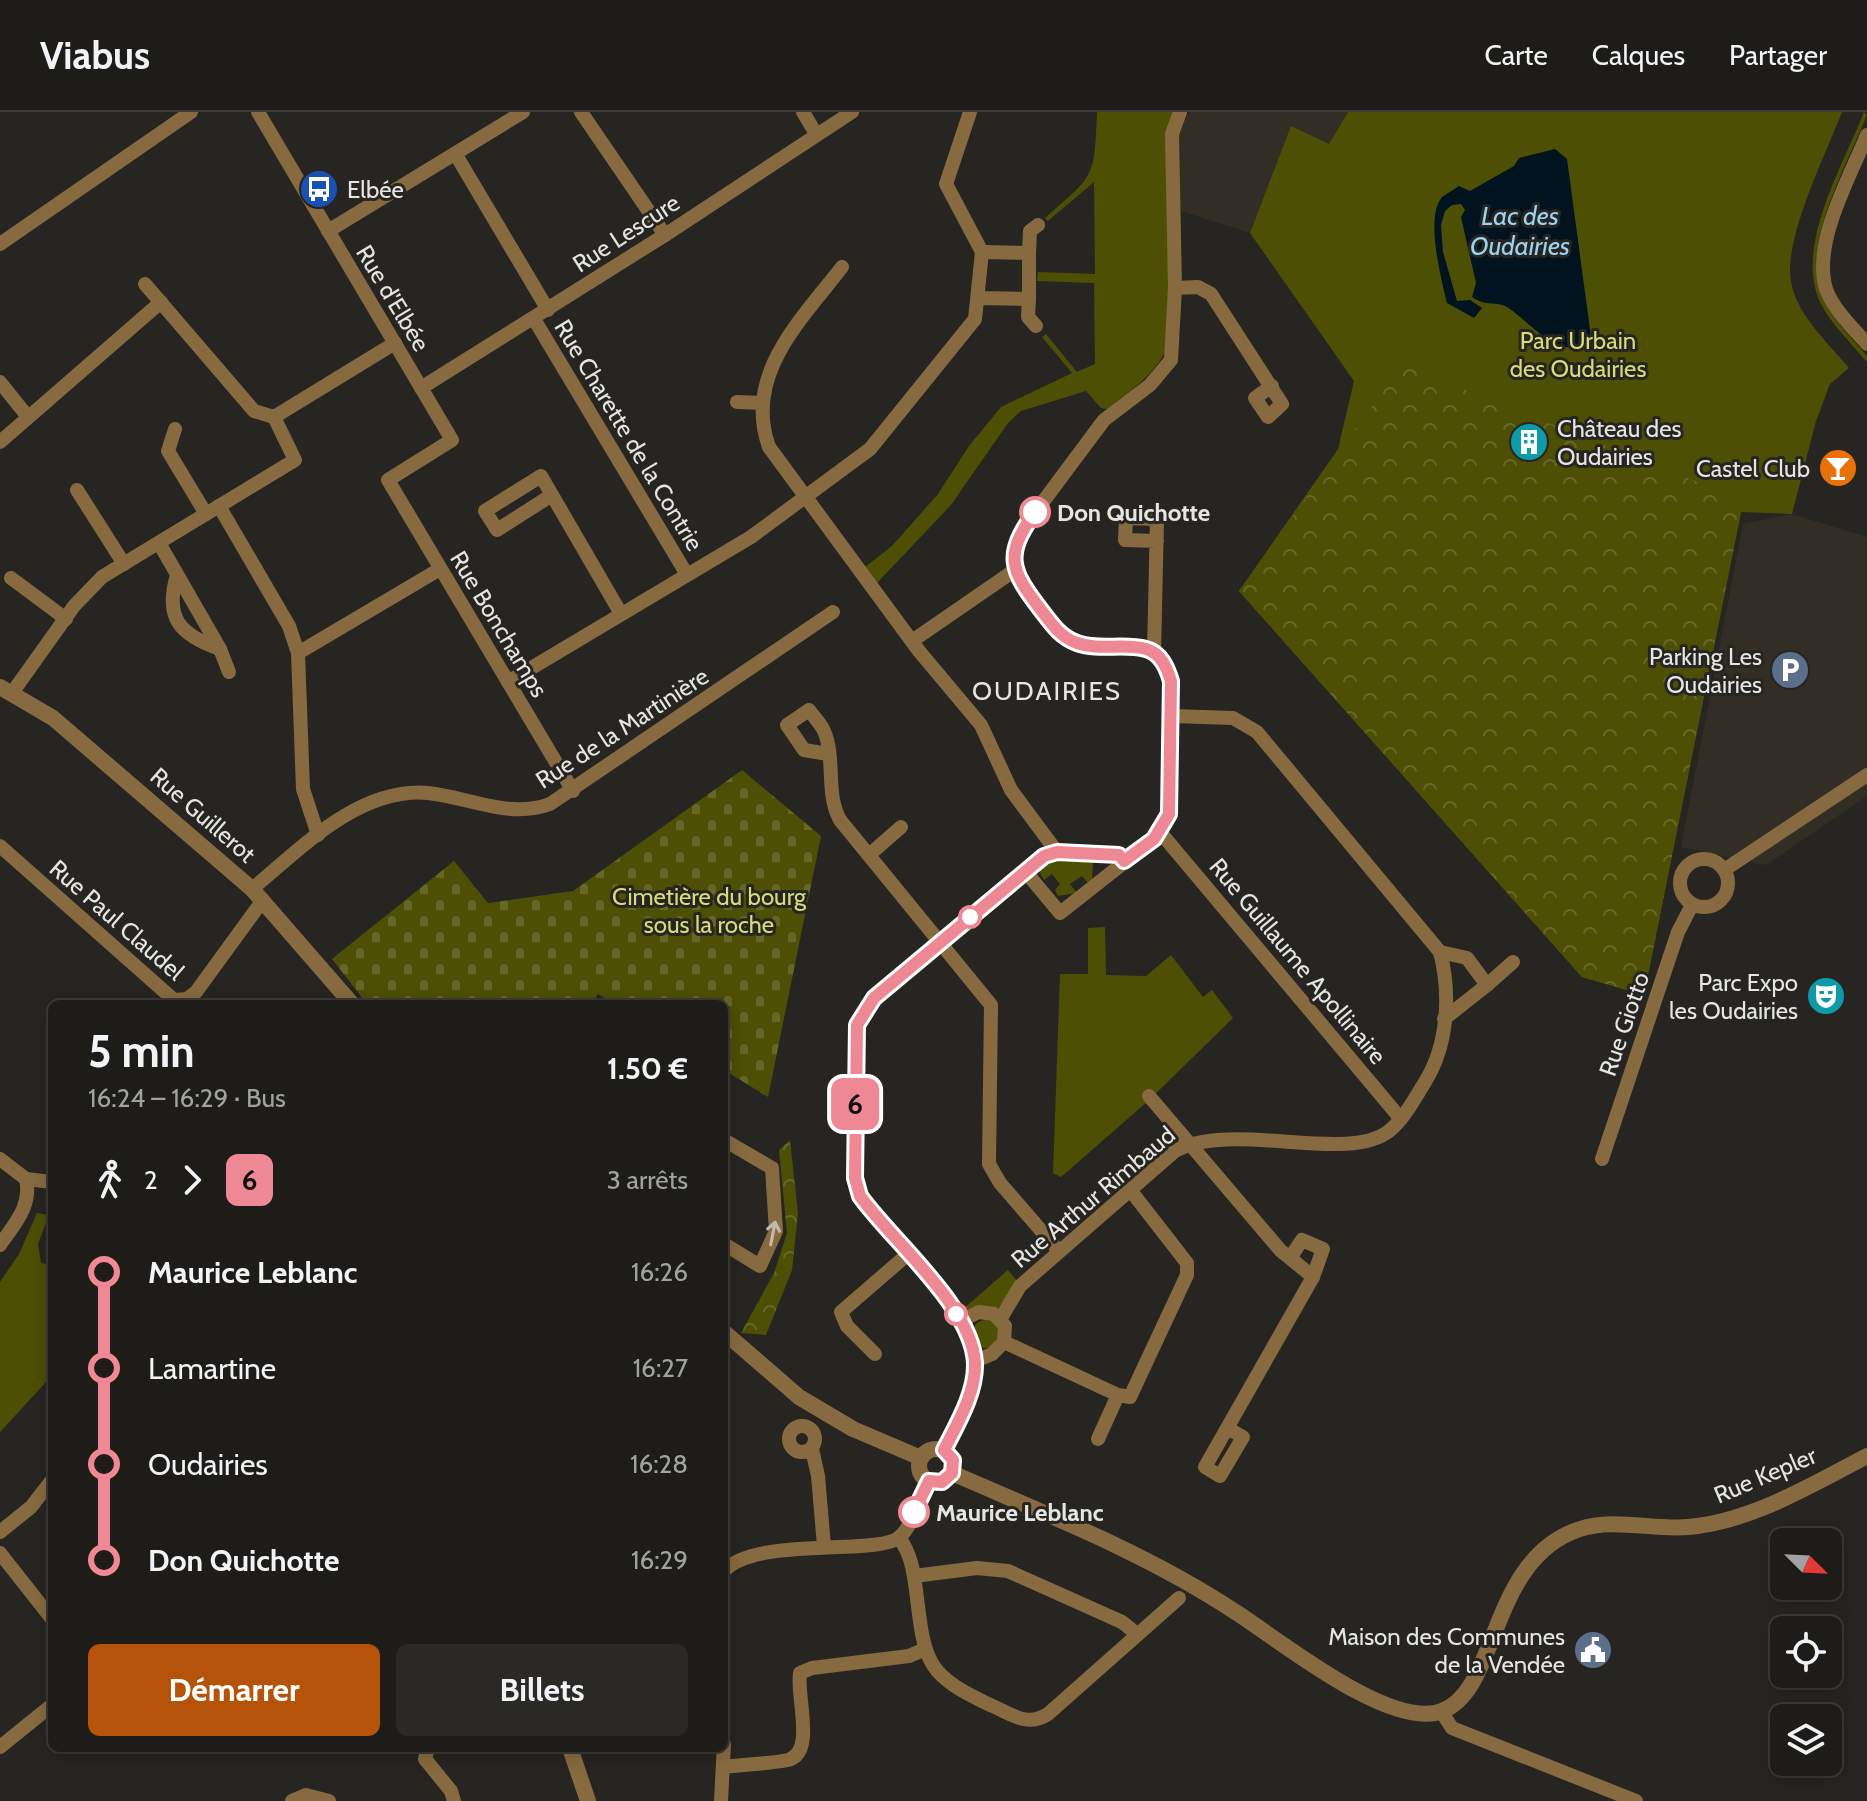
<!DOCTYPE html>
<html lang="fr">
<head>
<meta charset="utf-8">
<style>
  body { margin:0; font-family:Cabin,sans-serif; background:#2a2926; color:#f1f3f6; height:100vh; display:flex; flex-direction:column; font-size:30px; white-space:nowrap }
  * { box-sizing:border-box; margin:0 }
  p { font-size:26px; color:#a0a1a2 }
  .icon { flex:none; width:44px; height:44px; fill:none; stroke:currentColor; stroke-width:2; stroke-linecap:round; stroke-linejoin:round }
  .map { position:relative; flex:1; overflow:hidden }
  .drawer { position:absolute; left:48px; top:888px; width:680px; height:752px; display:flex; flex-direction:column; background:#1d1c19; border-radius:12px; box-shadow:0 4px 20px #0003,0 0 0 2px #3b3a38 }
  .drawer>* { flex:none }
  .badge { padding:0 16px; border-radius:12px; font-size:28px; line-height:52px }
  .needle { width:52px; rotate:114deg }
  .buttons { position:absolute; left:1770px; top:1416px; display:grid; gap:16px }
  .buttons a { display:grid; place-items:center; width:72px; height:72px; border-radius:12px; background:#1d1c19; box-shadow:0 4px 20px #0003,0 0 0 2px #3b3a38; font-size:40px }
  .map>.badge { position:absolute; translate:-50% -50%; box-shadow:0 0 0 4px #fff }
  .legs { display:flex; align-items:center; gap:12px; height:88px; padding:0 40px; font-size:26px }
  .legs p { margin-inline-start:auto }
  .summary { display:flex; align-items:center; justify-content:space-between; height:136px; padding:0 40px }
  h1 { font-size:44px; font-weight:800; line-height:60px }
  .cta { display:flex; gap:16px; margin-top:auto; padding:16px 40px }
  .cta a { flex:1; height:92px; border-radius:12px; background:#b45309; color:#fff; font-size:32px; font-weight:800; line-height:92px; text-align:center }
  .cta a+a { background:#2a2926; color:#f1f3f6 }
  ul { padding:0 40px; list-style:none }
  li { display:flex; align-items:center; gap:28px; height:96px; font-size:30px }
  li i { display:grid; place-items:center; width:12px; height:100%; margin:0 10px; background:currentColor }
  li i::after { content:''; width:20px; height:20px; margin:-10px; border:6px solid; border-radius:50%; background:#1d1c19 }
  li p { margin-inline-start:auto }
  li:first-child i { background:linear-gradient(#0000 50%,currentColor 0) }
  li:last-child i { background:linear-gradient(currentColor 50%,#0000 0) }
  header { display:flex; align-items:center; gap:48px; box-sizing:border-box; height:112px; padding:0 40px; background:#1d1c19; border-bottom:2px solid #3b3a38 }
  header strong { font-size:38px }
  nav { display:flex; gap:44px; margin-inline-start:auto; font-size:28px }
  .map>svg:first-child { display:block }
  .built { fill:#322e25 }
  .green { fill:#4d4f05 }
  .forest { fill:url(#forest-crowns) }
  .cemetery { fill:url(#cemetery-stones) }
  .water { fill:#00131e }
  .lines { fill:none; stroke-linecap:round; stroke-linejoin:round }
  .minor { stroke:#876a40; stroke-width:14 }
  .tertiary { stroke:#876a40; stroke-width:16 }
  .oneway { stroke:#c4baa9 }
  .line-1-casing { stroke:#fff; stroke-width:18 }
  .line-1 { stroke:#ee8895; stroke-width:12 }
  .stop-1-dot { fill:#fff; stroke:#ee8895; stroke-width:4 }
  .labels { text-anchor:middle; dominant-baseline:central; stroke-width:6; stroke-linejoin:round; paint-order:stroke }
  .poi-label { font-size:24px; fill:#e5e5e2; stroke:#272521; text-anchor:end }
  .street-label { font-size:24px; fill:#e5e5e2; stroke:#272521 }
  .park-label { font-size:24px; fill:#d7dc78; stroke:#272521 }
  .stop-label { font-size:24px; font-weight:bold; fill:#e5e5e2; stroke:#272521; text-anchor:start }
  .water-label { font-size:26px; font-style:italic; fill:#99d2f2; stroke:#272521 }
  .neighbourhood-label { font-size:26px; letter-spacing:2px; fill:#e5e5e2; stroke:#272521 }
</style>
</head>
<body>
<header>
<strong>Viabus</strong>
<nav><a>Carte</a><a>Calques</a><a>Partager</a></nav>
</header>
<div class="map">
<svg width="1867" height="1689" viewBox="0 0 1867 1689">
  <defs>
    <pattern id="forest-crowns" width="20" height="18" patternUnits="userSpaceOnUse" patternTransform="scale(2)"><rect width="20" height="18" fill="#4d4f05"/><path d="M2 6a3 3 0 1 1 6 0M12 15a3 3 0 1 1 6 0" fill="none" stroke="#666829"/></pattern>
    <pattern id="cemetery-stones" width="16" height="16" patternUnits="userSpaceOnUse" patternTransform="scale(2)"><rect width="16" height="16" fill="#4d4f05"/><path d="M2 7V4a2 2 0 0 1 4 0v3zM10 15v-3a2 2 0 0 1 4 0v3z" fill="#666829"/></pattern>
  </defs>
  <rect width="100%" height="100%" fill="#272521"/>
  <g class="built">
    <polygon points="1190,0 1348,0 1329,32 1291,15 1250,121 1178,98 1177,18"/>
    <polygon points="1792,402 1867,425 1867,684 1766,753 1681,735 1743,412"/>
  </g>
  <g class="green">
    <path d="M 1097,0 L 1174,0 L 1167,236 C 1154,264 1131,278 1107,297 L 1101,296 L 1086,279 L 1021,299 L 1008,311 L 951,393 L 877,471 L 865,455 L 892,434 L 938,382 L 969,334 L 1001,295 L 1072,261 L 1042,225 L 1046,222 L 1077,260 L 1095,252 L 1094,171 L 1037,169 L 1038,160 L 1095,162 L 1094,70 L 1048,109 L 1045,106 C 1095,62 1094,68 1097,0 Z"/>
    <path d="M 1348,0 L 1842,0 C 1826,42 1783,127 1791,170 C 1797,203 1828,231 1849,256 L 1830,272 L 1816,309 L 1792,402 L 1741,400 L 1644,883 L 1582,865 L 1239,479 L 1338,337 L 1354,269 L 1250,121 L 1291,14 L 1329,32 Z"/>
    <path d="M 1864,0 L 1867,3 C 1847,53 1800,134 1822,185 C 1831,206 1852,226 1867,244 L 1867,250 C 1852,232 1831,212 1821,192 C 1793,136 1843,54 1864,0 Z"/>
    <polygon points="1052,746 1093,748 1092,768 1088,771 1082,764 1070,772 1077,781 1058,784 1055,778 1060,772 1052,762 1044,768 1040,761 1041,755"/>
    <polygon points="1105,815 1106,863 1146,864 1171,843 1203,885 1212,878 1233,906 1147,990 1061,1065 1053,1061 1060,862 1088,862 1088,816"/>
    <polygon points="37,1101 49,1103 38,1132 41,1151 52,1153 52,1270 48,1268 0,1320 0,1170 19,1142"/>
    <polygon points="1008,1158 1018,1170 997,1198 963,1197"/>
    <circle cx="986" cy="1222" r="14"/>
  </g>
  <g class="forest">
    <polygon points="1402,253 1733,384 1741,400 1644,883 1582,865 1239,479"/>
    <polygon points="790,1028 798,1101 792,1158 766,1223 741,1221 774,1161 787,1121 779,1038"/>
  </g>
  <polygon class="cemetery" points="742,658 821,724 768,985 724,958 724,892 615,892 598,882 592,892 367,892 332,847 454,749 488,791 573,779"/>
  <path class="water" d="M 1555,37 L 1567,47 L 1591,225 L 1589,232 C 1555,247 1532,211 1507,195 C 1496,189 1486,195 1472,185 L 1476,171 L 1461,105 L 1465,98 L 1461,92 L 1452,93 L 1445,99 L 1441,113 L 1443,140 L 1457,189 L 1470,188 L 1482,196 L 1474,206 L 1447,191 C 1441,166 1425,105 1442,85 L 1459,74 L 1470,79 L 1514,54 L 1519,46 Z"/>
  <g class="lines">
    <g class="minor">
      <polyline points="258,0 452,328 388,368 573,679"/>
      <polyline points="581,0 665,123"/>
      <polyline points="803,0 816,22"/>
      <polyline points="970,0 946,72 982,140"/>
      <path d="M 1867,23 C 1850,65 1812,131 1826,177 C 1833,197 1853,216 1867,232"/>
      <polyline points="456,43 548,198"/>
      <polyline points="328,119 523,0"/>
      <polyline points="0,132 191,0"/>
      <polyline points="1029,141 1030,119 1038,113"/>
      <path d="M 842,155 C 801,208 743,263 769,335 L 919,539 L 981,613 L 1011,678 L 1057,740"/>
      <polyline points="145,172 254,299 274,305"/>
      <polyline points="1175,176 1198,175 1211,182 1282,292 1268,305 1255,286 1272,274"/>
      <polyline points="1029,187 1028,205 1036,214"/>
      <polyline points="534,207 686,461"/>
      <polyline points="0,270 28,305"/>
      <polyline points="421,276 665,123 852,0"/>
      <polyline points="737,290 763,291"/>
      <polyline points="175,317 168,339 206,402"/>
      <polyline points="0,330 161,190"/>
      <polyline points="77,378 124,452"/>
      <polyline points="552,383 497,418 485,399 541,364 620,500"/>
      <polyline points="219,394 289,514 298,541 303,677 318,723"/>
      <polyline points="159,431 220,537 229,560"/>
      <path d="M 177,463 C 164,506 180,523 220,537"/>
      <polyline points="11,466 66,507"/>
      <polyline points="912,529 1015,458"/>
      <polyline points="298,541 440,457"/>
      <polyline points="1154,541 1157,407 1126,406 1125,428 1157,429"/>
      <polyline points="508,570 751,425 870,337 975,207 982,140 1029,141 1029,187 980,186"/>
      <polyline points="12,581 74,494 102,465 295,348 274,305 395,231"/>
      <path d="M 828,642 L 804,638 L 787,613 L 809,598 C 814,605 821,612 824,619 C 836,647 825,681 840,708 L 991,893 L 989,1052 L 1000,1071 L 1058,1138"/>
      <polyline points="1160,720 1401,1007"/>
      <polyline points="0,734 174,888 187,887 196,880 263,788"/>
      <polyline points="869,743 901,715"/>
      <circle cx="1704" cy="771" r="24"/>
      <polyline points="1724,758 1867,663"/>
      <polyline points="1025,759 1060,801 1154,727 1166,711 1170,693 1171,569 1166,553 1147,537 1087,534 1057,519 1018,467 1014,445 1019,422 1104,308 1150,273 1171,248 1175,176 1172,22 1180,0"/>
      <path d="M 252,777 C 300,737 359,675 428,681 C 468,685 509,707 550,692 L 833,500"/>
      <polyline points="1440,840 1467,846 1487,873 1444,907"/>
      <polyline points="1487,873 1513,850"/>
      <polyline points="1149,984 1281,1139 1290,1146 1302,1128 1323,1137 1313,1165"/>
      <polyline points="724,1028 772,1056 776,1119 760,1154 724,1132"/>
      <polyline points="0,1047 26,1067"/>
      <polyline points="1602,1047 1678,820 1692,793"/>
      <polyline points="26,1067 52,1070"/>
      <path d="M 0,1133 C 15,1111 32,1094 26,1067"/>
      <path d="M 1001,1206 L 1020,1174 L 1175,1039 C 1231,1008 1348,1052 1389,1019 C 1404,1007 1415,986 1425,970 C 1448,933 1451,882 1440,840 L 1257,620 L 1233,606 L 1171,604"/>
      <polyline points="960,1209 979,1200 994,1202 1005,1214 1004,1230 992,1242 975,1249"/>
      <polyline points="1004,1230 1118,1283 1130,1285 1187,1163 1187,1151 1131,1079"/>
      <polyline points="875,1242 847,1214 841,1200 908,1142"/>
      <circle cx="802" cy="1327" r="13"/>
      <polyline points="1227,1316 1243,1325 1220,1364 1205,1355 1313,1165 1290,1146"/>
      <polyline points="1098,1327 1118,1283"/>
      <polyline points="812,1337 818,1364 824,1434"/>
      <path d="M 944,1338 C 957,1312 976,1281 975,1251 C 972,1194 893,1129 860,1084 L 855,1066 L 857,913 L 874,886 L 1044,744 L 1057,740 L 1119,743 L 1124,749"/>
      <polyline points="0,1420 31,1395 52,1368"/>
      <path d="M 899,1425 C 911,1443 913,1456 916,1478 C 925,1553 925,1563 997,1596 C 1016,1605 1029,1614 1048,1602 L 1179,1486"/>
      <polyline points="0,1441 52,1507"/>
      <path d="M 724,1459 C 755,1424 878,1444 900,1425 C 913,1412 921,1386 929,1369"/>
      <polyline points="914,1464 977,1456 1008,1459 1122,1510 1137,1522"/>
      <polyline points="1441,1599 1452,1616 1636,1689"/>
      <polyline points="0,1635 52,1593"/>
      <polyline points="428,1636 425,1647 451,1679 454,1689"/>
      <path d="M 725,1655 C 746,1652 768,1652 788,1648 C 816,1641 796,1584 800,1561 L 812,1556 L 909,1544 L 923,1538"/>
      <polyline points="292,1689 306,1683 329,1689"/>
      <polyline points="721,1689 724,1632"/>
    </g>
    <g class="tertiary">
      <polyline points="0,575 53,606 252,777 352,892"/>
      <polyline points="724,1220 799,1285 853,1317 921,1346"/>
      <circle cx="936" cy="1354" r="17"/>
      <path d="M 952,1361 C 1048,1403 1146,1441 1234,1499 C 1277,1526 1390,1619 1442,1599 C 1500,1577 1488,1447 1580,1417 C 1613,1406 1654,1418 1688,1415 C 1751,1410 1813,1372 1867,1344"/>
      <polyline points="570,1636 588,1689"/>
    </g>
  </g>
  <defs><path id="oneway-shaft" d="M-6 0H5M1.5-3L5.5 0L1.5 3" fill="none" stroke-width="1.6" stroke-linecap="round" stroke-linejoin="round" transform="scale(2)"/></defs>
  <use class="oneway" href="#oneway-shaft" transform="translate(773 1121) rotate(-79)"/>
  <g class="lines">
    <g class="line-1-casing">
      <path id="line-1" d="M 914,1400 L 929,1369 L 942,1370 L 952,1361 L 953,1348 L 944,1338 C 957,1312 976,1281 975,1251 C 972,1194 892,1129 860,1084 L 855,1066 L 857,913 L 874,886 L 1044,744 L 1057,740 L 1119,743 L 1124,749 L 1154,727 L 1169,702 L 1171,569 C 1167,556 1161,541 1146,537 C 1124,531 1099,539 1077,531 C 1060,525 1052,512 1041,498 C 1010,458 1004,443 1035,400"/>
    </g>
    <use href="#line-1" class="line-1"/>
  </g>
  <defs>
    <g id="bus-disc" transform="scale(2)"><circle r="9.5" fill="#1a4fb4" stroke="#272521"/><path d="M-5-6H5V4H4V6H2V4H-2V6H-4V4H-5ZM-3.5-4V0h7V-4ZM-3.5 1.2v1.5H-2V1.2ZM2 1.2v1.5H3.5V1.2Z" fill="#fff"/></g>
    <g id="building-disc" transform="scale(2)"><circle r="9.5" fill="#0f9aa8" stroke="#272521"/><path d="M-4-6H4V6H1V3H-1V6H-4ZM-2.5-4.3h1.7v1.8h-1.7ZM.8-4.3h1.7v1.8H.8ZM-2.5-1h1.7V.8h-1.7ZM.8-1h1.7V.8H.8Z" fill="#fff"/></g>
    <g id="bar-disc" transform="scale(2)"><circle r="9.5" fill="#e8710a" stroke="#272521"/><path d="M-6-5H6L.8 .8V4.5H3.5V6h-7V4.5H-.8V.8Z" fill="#fff"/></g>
    <g id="parking-disc" transform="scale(2)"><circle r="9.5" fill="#5c6f8a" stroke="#272521"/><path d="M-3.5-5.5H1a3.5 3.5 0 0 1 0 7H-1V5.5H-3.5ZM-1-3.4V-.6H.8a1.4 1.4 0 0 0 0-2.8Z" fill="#fff"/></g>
    <g id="theatre-disc" transform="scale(2)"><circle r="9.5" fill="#0f9aa8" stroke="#272521"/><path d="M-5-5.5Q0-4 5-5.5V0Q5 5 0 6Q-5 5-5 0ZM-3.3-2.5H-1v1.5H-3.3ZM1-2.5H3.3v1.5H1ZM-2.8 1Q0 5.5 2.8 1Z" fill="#fff"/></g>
    <g id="civic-disc" transform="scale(2)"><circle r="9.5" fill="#5c6f8a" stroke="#272521"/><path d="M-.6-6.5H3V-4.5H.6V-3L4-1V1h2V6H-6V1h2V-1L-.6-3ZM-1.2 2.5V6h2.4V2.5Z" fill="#fff"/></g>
  </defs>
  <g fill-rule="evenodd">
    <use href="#bus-disc" x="319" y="77"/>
    <use href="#building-disc" x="1529" y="330"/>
    <use href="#bar-disc" x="1838" y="356"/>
    <use href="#parking-disc" x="1790" y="558"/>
    <use href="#theatre-disc" x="1826" y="884"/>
    <use href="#civic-disc" x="1593" y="1538"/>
  </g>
  <g class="stop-1-dot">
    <circle cx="1035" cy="400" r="14"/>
    <circle cx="970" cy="805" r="10"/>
    <circle cx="956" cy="1202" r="10"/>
    <circle cx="914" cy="1400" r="14"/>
  </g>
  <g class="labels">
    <g class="poi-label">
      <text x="347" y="77" text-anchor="start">Elbée</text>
      <text x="1557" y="316" text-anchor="start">Château des<tspan x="1557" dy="28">Oudairies</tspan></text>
      <text x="1810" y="356">Castel Club</text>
      <text x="1762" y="544">Parking Les<tspan x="1762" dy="28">Oudairies</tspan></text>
      <text x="1798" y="870">Parc Expo<tspan x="1798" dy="28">les Oudairies</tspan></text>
      <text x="1565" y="1524">Maison des Communes<tspan x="1565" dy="28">de la Vendée</tspan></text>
    </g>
    <g class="street-label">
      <text transform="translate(626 121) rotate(-33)">Rue Lescure</text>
      <text transform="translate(393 186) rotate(59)">Rue d'Elbée</text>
      <text transform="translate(629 323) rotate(59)">Rue Charette de la Contrie</text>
      <text transform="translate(499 512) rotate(59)">Rue Bonchamps</text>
      <text transform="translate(622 616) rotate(-33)">Rue de la Martinière</text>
      <text transform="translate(203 703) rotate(41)">Rue Guillerot</text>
      <text transform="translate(117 808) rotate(41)">Rue Paul Claudel</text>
      <text transform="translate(1298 849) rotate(50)">Rue Guillaume Apollinaire</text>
      <text transform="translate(1624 912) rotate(-71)">Rue Giotto</text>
      <text transform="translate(1093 1085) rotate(-40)">Rue Arthur Rimbaud</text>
      <text transform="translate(1765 1363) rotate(-23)">Rue Kepler</text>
    </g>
    <g class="park-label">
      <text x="1578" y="228">Parc Urbain<tspan x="1578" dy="28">des Oudairies</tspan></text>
      <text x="709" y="784">Cimetière du bourg<tspan x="709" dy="28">sous la roche</tspan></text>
    </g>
    <g class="stop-label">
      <text x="1057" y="400">Don Quichotte</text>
      <text x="936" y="1400">Maurice Leblanc</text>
    </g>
    <g class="water-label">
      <text x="1520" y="104">Lac des<tspan x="1520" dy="30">Oudairies</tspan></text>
    </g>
    <g class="neighbourhood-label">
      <text x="1047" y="579">OUDAIRIES</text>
    </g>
  </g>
</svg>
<div class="buttons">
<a><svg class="needle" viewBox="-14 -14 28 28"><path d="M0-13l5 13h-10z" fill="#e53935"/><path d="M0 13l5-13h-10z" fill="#a0a1a2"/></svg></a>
<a><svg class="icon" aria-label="locate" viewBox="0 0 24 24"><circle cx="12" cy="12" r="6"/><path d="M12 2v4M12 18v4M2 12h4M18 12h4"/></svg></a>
<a><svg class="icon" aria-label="layers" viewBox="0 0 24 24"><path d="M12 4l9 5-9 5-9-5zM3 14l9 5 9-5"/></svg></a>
</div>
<b class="badge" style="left:855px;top:992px;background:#ee8895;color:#111">6</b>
<section class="drawer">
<div class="summary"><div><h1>5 min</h1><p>16:24 – 16:29 · Bus</p></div><b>1.50 €</b></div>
<div class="legs"><svg class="icon" aria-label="walk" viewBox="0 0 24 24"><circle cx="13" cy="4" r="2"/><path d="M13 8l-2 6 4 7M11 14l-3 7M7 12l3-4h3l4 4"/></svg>2<svg class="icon" aria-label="forward" viewBox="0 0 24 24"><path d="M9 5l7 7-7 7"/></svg><b class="badge" style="background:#ee8895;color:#111">6</b><p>3 arrêts</p></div>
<ul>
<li><i style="color:#ee8895"></i><b>Maurice Leblanc</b><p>16:26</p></li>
<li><i style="color:#ee8895"></i><span>Lamartine</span><p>16:27</p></li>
<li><i style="color:#ee8895"></i><span>Oudairies</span><p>16:28</p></li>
<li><i style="color:#ee8895"></i><b>Don Quichotte</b><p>16:29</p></li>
</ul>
<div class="cta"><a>Démarrer</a><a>Billets</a></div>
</section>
</div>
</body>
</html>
